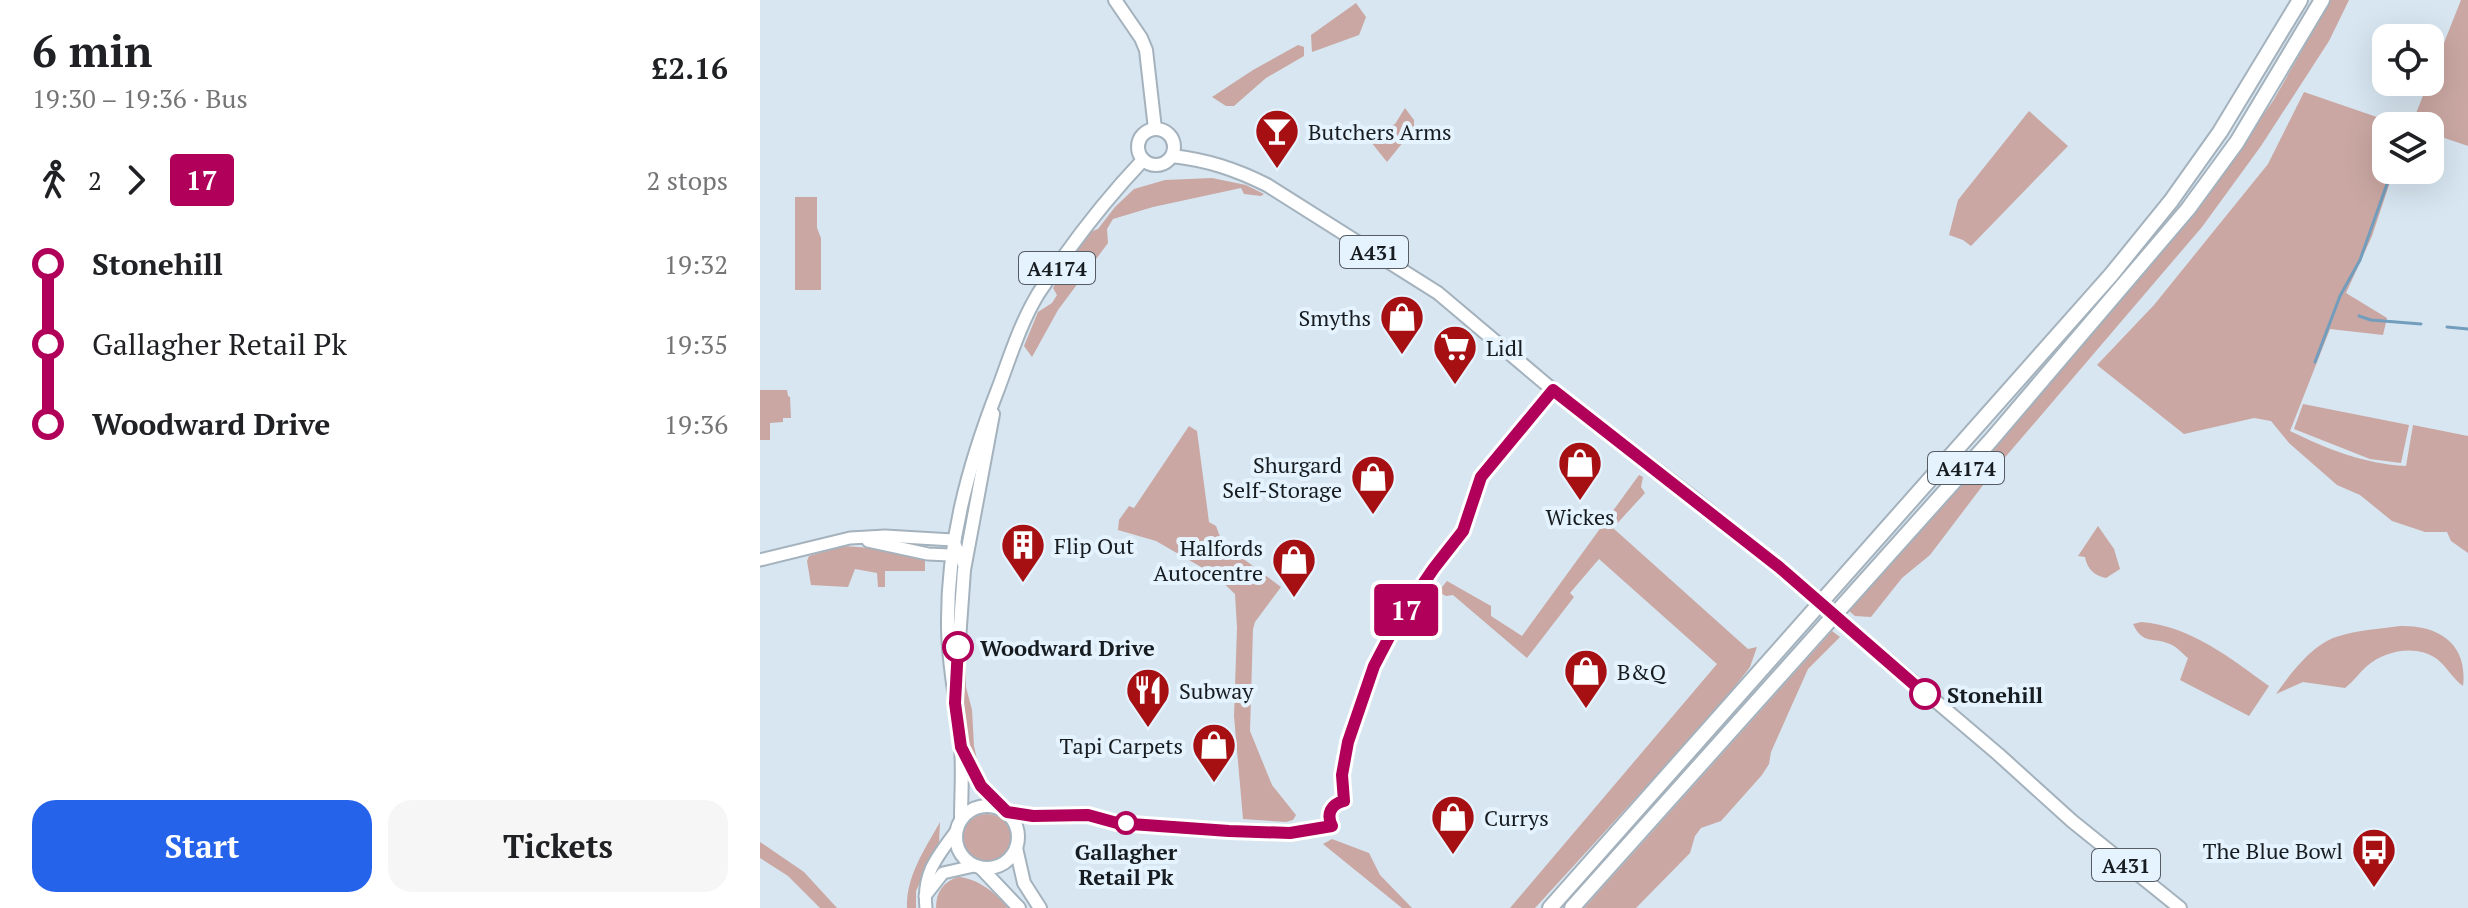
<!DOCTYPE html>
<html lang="en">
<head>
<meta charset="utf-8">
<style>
  body { margin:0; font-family:"PT Serif",serif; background:#f6f6f6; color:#202124; height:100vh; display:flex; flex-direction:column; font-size:30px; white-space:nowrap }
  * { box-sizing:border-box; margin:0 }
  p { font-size:26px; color:#757577 }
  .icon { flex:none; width:44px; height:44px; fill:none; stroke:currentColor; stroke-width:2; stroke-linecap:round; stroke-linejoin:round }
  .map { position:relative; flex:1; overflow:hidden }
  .sheet { display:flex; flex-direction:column; background:#fff; width:760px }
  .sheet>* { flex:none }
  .badge { padding:0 16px; border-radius:6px; font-size:28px; line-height:52px }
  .tools { position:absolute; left:1612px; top:24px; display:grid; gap:16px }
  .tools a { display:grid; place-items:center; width:72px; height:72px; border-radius:16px; background:#fff; box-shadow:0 8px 32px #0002; font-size:40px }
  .map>.badge { position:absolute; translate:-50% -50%; box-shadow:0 0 0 4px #fff }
  .legs { display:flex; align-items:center; gap:12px; height:88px; padding:0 32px; font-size:26px }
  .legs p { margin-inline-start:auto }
  .summary { display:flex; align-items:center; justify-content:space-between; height:136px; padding:0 32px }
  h1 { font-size:44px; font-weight:800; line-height:60px }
  .action { display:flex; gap:16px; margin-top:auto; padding:16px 32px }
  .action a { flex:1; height:92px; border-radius:24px; background:#2563eb; color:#fff; font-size:32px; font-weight:800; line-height:92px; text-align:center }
  .action a+a { background:#f6f6f6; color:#202124 }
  ul { padding:0 32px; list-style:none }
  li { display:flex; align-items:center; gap:28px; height:80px; font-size:30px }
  li i { display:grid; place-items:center; width:12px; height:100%; margin:0 10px; background:currentColor }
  li i::after { content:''; width:20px; height:20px; margin:-10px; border:6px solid; border-radius:50%; background:#fff }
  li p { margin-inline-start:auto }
  li:first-child i { background:linear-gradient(#0000 50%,currentColor 0) }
  li:last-child i { background:linear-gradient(currentColor 50%,#0000 0) }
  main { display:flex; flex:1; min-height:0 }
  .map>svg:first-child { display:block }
  .green { fill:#caa7a2 }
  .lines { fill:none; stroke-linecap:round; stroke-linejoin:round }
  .stream { stroke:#729dbd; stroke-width:3 }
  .secondary-casing { stroke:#a4b2bd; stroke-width:15 }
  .primary-casing { stroke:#a4b2bd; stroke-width:16 }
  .highway-casing { stroke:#a4b2bd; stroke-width:18 }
  .secondary { stroke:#fff; stroke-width:11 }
  .primary { stroke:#fff; stroke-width:12 }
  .highway { stroke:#fff; stroke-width:14 }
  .primary-bridge-casing { stroke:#a4b2bd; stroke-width:16; stroke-linecap:butt }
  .primary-bridge { stroke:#fff; stroke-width:12 }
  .line-1-casing { stroke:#fff; stroke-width:18 }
  .line-1 { stroke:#b10059; stroke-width:12 }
  .stop-1-dot { fill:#fff; stroke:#b10059; stroke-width:4 }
  .labels { text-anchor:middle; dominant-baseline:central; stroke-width:8; stroke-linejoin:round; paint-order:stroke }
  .shield { fill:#e5f3ff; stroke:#555c63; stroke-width:2 }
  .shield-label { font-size:20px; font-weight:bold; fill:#171c20 }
  .poi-label { font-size:22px; fill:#171c20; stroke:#e5f3ff; text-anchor:start }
  .stop-label { font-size:22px; font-weight:bold; fill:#171c20; stroke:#e5f3ff; text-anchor:start }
</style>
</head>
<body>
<main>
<section class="sheet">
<div class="summary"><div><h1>6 min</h1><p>19:30 – 19:36 · Bus</p></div><b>£2.16</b></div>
<div class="legs"><svg class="icon" aria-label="walk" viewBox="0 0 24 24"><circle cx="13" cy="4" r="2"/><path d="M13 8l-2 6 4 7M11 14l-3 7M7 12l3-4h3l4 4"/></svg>2<svg class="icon" aria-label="forward" viewBox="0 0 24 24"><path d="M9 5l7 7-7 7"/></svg><b class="badge" style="background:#b10059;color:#fff">17</b><p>2 stops</p></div>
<ul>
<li><i style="color:#b10059"></i><b>Stonehill</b><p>19:32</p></li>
<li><i style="color:#b10059"></i><span>Gallagher Retail Pk</span><p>19:35</p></li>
<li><i style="color:#b10059"></i><b>Woodward Drive</b><p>19:36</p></li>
</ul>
<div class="action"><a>Start</a><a>Tickets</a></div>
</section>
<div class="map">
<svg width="1708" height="908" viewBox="0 0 1708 908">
  <rect width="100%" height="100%" fill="#d7e6f1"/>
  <g class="green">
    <polygon points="1571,0 1589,0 1569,41 1501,146 1442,227 1236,468 1170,555 1142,578 1111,617 1095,616 1088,610 1420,231 1513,101"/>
    <polygon points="1701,0 1708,0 1708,146 1670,133 1670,126 1651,126"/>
    <polygon points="596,3 606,17 599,35 552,52 551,35"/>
    <polygon points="538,45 544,47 544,56 506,78 474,106 466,106 452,97 493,70"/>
    <path d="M 1544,92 L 1643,126 L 1626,126 L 1626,170 L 1634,170 L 1612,236 L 1586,293 L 1627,318 L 1623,335 L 1570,329 L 1530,431 C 1567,449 1604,464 1646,466 L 1653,425 L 1708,436 L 1708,553 L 1691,541 L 1687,532 L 1665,532 L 1632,521 L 1600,495 L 1577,485 L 1529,443 L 1511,421 L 1494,418 L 1424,434 L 1337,365 L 1394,305 L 1508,164 Z"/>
    <polygon points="645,108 654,120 654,127 658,137 644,141 627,162 611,142 621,131 635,124"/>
    <polygon points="1269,111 1308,146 1211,246 1203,240 1189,235 1198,200"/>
    <polygon points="452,178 486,185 504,194 501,196 484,194 481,188 393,207 353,219 347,229 348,243 298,310 272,357 264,346 278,312 292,303 297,295 293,288 327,233 338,229 355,207 374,189 405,180"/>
    <polygon points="35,197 57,197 57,228 61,238 61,290 35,290"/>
    <polygon points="0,390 27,390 28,396 30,397 31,418 23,418 23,422 10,423 10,440 0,440"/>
    <polygon points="1543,404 1649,425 1641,463 1610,459 1534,429"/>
    <polygon points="429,426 437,431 449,522 456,526 462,542 469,548 521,587 495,622 493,629 490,731 512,785 536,815 533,820 526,822 483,819 474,716 477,628 475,594 455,575 396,541 358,530 359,520 369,506 374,508"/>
    <polygon points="879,475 883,477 881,487 885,493 853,528 988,649 997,647 990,667 959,707 775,908 750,908 957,664 839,559 810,593 814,597 767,658 693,595 686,596 678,592 687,581 731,606 731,616 762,636"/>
    <path d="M 1338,526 L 1354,549 L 1360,569 L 1346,578 C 1335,576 1327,569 1325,557 L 1318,556 Z"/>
    <polygon points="83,546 127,549 165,558 165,571 125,571 125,587 118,587 117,573 95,569 88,587 51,585 47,561 49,556"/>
    <path d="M 1381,622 C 1431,626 1470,658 1509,686 L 1489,716 L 1420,680 L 1428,658 C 1423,654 1418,648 1412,645 C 1394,636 1383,646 1373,624 Z"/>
    <path d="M 1640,626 C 1679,625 1708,644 1703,686 C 1693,679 1687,667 1677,659 C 1657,644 1625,650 1607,666 C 1599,673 1593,682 1585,688 L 1543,682 L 1516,694 C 1530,674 1552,645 1576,637 C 1596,630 1620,629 1640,626 Z"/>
    <polygon points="1072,631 1080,637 1048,669 1011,752 1009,764 1002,775 961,821 941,828 935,836 930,853 876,908 824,908"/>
    <path d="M 205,652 L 206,687 L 212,710 L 214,746 L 221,777 C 201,737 197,696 205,652 Z"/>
    <circle cx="227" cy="838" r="24"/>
    <path d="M 180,822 L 179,842 L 156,891 L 156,908 L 147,908 C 146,876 165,849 180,822 Z"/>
    <polygon points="572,839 609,853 620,875 652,908 642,908 563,844"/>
    <polygon points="0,842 44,872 77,908 60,908 28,876 0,858"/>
    <path d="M 198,877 C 217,878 236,893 248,908 L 176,908 C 176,892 183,882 198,877 Z"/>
  </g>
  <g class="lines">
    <g class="stream">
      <polyline points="1599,316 1611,320 1661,324"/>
      <polyline points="1687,327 1708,329"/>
      <polyline points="1555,362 1580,296 1600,260 1627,184"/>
    </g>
    <g class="secondary-casing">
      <g id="secondary">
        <polyline points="108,541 168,554 190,555"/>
        <polyline points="0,560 90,538 125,536 193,540 204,565"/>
        <polyline points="165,896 183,873 214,866"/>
        <path d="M 166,908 C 162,873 177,857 197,830"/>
      </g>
    </g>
    <g class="primary-casing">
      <g id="primary">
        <polyline points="355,0 381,38 386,50 395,129"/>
        <circle cx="396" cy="147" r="18"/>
        <path d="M 412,156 C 447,160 475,169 507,185 L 678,293 L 793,390 L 931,496 L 1047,590"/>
        <polyline points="1092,630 1238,754 1312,821 1420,908"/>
        <polyline points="197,668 204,570 233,414"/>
        <polyline points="204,754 221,786 242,809"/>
        <circle cx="227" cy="837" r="31"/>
        <path d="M 201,820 C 201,795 203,771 201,747 C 198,706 188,667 188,626 C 187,543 208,466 238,389 C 250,357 260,324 278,294 C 309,247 344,201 383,160"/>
        <polyline points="256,848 264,883 280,908"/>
        <polyline points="221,868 259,908"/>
      </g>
    </g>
    <g class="highway-casing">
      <g id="highway">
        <polyline points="790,908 1351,275 1411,201 1460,132 1540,0"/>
        <polyline points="812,908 1232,439 1428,209 1477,142 1562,0"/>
      </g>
    </g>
    <use href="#secondary" class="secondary"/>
    <use href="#primary" class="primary"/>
    <use href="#highway" class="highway"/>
    <g class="primary-bridge-casing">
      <polyline id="primary-bridge" points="1047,590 1092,630"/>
    </g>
    <use href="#primary-bridge" class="primary-bridge"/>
  </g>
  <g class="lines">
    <g class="line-1-casing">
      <path id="line-1" d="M 198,647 L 195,703 L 201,747 L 221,786 L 247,812 L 273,816 L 328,815 L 357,823 L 469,831 L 530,833 L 572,826 C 566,814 571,804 584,801 L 582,775 L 588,742 L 614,666 L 637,622 L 674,568 L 703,531 L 721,477 L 793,390 L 1019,567 L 1165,694"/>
    </g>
    <use href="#line-1" class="line-1"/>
  </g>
  <defs>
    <g id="bar-pin" transform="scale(2.3)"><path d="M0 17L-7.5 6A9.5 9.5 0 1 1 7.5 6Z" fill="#a61013" stroke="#e5f3ff"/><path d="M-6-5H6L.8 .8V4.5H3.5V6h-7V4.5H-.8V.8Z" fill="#fff"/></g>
    <g id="shop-pin" transform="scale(2.3)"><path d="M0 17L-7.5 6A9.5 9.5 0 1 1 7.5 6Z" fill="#a61013" stroke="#e5f3ff"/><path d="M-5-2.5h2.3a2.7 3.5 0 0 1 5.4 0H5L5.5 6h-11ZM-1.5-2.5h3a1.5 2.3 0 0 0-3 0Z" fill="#fff"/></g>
    <g id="supermarket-pin" transform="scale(2.3)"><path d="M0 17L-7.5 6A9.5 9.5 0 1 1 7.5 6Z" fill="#a61013" stroke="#e5f3ff"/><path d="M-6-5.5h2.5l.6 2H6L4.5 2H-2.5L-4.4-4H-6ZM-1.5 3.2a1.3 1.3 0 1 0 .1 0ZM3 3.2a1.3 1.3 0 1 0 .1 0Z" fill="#fff"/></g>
    <g id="building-pin" transform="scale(2.3)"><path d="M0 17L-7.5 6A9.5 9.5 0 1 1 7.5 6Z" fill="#a61013" stroke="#e5f3ff"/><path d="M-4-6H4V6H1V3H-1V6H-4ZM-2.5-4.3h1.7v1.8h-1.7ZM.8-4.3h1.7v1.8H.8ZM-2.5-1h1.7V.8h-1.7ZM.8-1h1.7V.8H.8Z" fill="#fff"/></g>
    <g id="restaurant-pin" transform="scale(2.3)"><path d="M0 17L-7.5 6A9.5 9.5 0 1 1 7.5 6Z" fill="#a61013" stroke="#e5f3ff"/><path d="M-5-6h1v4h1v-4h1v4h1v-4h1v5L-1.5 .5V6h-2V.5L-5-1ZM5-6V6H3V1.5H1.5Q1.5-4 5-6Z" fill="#fff"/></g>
    <g id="bus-pin" transform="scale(2.3)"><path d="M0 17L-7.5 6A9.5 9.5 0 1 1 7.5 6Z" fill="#a61013" stroke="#e5f3ff"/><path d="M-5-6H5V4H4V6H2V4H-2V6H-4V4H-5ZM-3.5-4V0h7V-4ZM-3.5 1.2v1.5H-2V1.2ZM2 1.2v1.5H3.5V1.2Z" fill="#fff"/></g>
  </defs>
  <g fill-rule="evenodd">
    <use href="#bar-pin" x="517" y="131"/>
    <use href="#shop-pin" x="642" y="317"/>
    <use href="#supermarket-pin" x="695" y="347"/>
    <use href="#shop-pin" x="820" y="463"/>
    <use href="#shop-pin" x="613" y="477"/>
    <use href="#building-pin" x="263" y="545"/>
    <use href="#shop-pin" x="534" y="560"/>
    <use href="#shop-pin" x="826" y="671"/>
    <use href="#restaurant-pin" x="388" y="690"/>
    <use href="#shop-pin" x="454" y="745"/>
    <use href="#shop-pin" x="693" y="817"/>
    <use href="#bus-pin" x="1614" y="850"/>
  </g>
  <g class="stop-1-dot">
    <circle cx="198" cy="647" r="14"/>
    <circle cx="1165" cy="694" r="14"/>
    <circle cx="366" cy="823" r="10"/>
  </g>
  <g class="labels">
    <g class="shield">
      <rect x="580" y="236" width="68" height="32" rx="6"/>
      <rect x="259" y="252" width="76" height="32" rx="6"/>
      <rect x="1168" y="452" width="76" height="32" rx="6"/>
      <rect x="1332" y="849" width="68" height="32" rx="6"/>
    </g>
    <g class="shield-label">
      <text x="614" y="252">A431</text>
      <text x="297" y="268">A4174</text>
      <text x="1206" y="468">A4174</text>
      <text x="1366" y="865">A431</text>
    </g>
    <g class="poi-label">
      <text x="548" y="131">Butchers Arms</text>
      <text x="611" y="317" text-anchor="end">Smyths</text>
      <text x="726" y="347">Lidl</text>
      <text x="582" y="464" text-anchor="end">Shurgard<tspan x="582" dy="25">Self-Storage</tspan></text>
      <text x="820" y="516" text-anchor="middle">Wickes</text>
      <text x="294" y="545">Flip Out</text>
      <text x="503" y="547" text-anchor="end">Halfords<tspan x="503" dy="25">Autocentre</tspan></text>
      <text x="857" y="671">B&amp;Q</text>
      <text x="419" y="690">Subway</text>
      <text x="423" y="745" text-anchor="end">Tapi Carpets</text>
      <text x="724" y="817">Currys</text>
      <text x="1583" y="850" text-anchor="end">The Blue Bowl</text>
    </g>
    <g class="stop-label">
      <text x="220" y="647">Woodward Drive</text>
      <text x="1187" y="694">Stonehill</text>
      <text x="366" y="851" text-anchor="middle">Gallagher<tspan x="366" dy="25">Retail Pk</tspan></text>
    </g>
  </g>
</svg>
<div class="tools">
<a><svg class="icon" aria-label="locate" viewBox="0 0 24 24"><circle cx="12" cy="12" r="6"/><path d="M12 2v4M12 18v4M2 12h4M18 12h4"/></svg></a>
<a><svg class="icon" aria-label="layers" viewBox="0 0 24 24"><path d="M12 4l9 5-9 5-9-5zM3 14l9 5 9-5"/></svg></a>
</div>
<b class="badge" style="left:646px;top:610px;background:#b10059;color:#fff">17</b>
</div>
</main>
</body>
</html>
